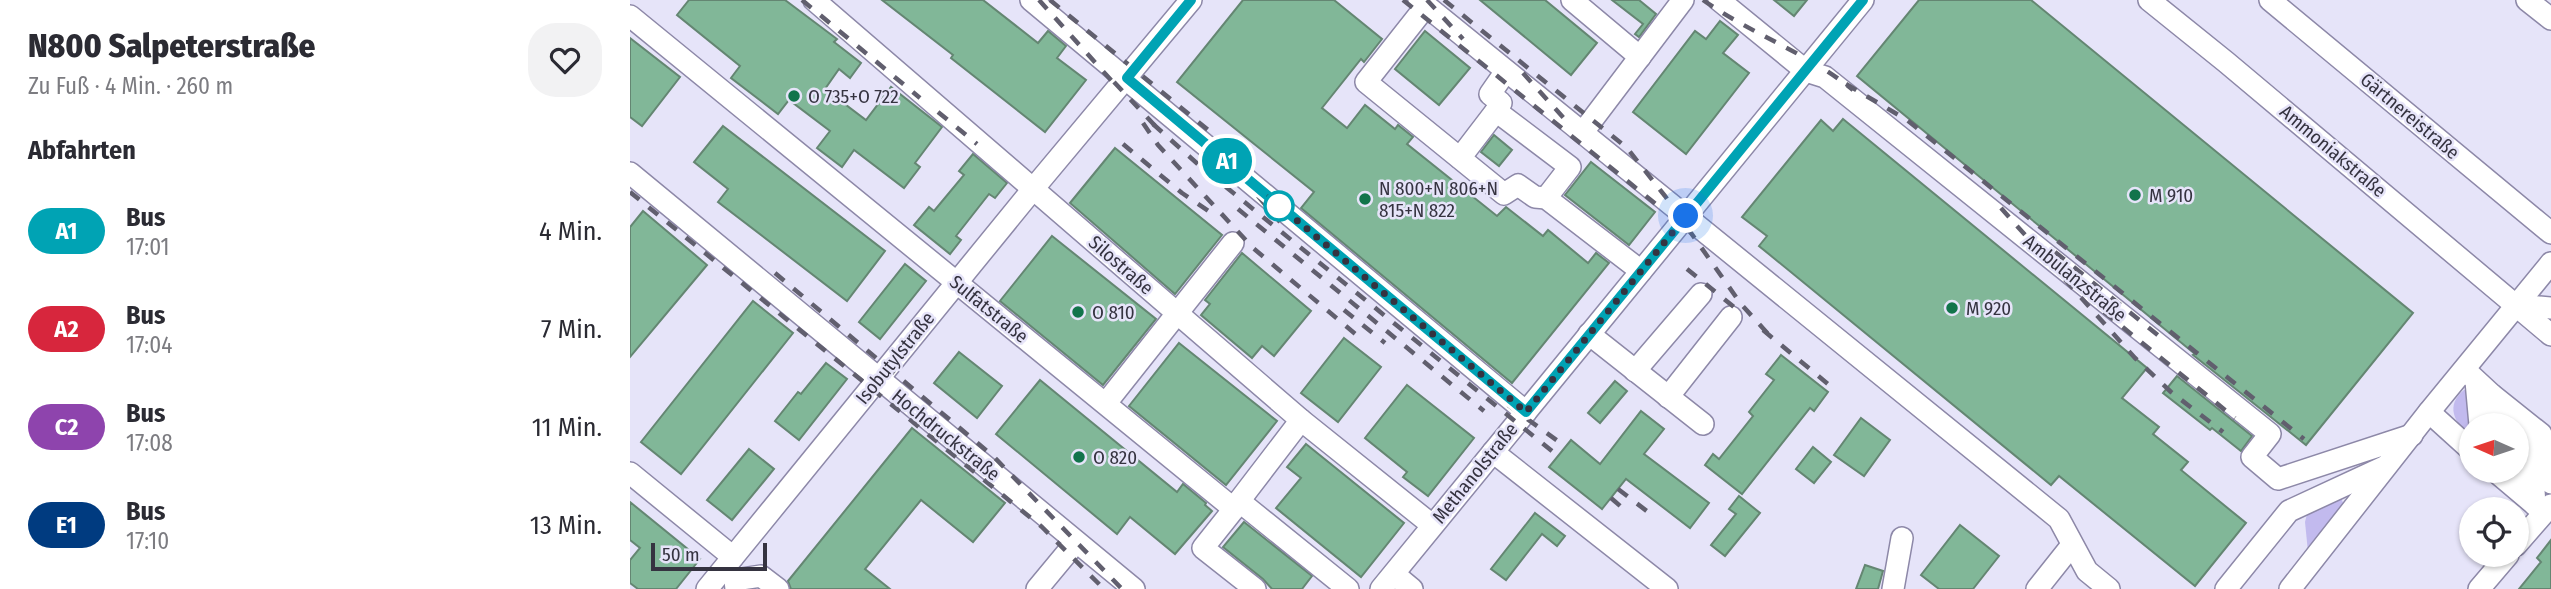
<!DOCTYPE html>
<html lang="de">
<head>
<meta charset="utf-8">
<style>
  body { margin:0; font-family:"Fira Sans Condensed",sans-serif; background:#f2f2f3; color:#2b2b33; height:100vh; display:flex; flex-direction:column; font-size:26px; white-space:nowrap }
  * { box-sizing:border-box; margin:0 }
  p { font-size:23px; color:#7c7c81 }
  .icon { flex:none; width:38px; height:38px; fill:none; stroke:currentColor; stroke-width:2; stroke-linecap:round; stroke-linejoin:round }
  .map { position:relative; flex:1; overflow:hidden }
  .sheet { display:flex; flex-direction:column; background:#fff; width:630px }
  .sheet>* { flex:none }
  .badge { padding:0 14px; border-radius:23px; font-size:24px; line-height:46px }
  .needle { width:46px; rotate:273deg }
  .fabs { position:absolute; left:1829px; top:413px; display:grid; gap:14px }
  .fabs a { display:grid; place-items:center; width:70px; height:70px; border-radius:50%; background:#fff; box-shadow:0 2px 5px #0004; font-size:35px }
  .scale { position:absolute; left:21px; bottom:18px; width:116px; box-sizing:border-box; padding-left:7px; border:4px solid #353340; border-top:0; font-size:19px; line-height:24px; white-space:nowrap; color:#353340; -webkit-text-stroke:5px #e6e4f9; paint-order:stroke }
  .you { position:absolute; width:35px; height:35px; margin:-18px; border:5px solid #fff; border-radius:50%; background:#1a73e8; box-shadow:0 0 0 10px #1a73e833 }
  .map>.badge { position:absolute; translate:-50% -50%; box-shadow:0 0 0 4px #fff }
  h2 { padding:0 28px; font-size:26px; line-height:63px }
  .round { display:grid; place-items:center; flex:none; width:74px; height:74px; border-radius:28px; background:#f2f2f3 }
  .head { display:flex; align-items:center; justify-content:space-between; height:119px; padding:0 28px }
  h1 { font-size:33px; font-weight:800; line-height:52px }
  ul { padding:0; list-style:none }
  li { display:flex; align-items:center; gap:21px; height:98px; padding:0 28px }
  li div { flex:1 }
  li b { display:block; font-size:26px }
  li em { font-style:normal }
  li .badge { min-width:77px; font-weight:700; text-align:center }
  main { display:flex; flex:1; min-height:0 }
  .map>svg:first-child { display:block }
  .green { fill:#c2baee }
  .building { fill:#81b798; stroke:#648672; stroke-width:2 }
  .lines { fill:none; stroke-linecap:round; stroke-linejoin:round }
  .minor-casing { stroke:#8d88a8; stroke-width:24 }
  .minor { stroke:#fff; stroke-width:21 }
  .rail { stroke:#615f6e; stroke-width:4.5; stroke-dasharray:12 12; stroke-linecap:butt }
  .line-casing { stroke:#fff; stroke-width:16 }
  .line { stroke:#00a3b4; stroke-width:10 }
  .walk { stroke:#353340; stroke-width:7; stroke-dasharray:0 12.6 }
  .poi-dot { fill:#12744b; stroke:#e6e4f9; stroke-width:2.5 }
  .stop-dot { fill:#fff; stroke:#00a3b4; stroke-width:3.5 }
  .labels { text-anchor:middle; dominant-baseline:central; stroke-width:5; stroke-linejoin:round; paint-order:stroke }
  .poi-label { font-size:19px; fill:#353340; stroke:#e6e4f9; text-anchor:start }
  .street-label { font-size:19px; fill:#353340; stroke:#e6e4f9 }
</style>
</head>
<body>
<main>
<section class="sheet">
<div class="head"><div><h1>N800 Salpeterstraße</h1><p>Zu Fuß · 4 Min. · 260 m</p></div><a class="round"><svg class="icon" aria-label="heart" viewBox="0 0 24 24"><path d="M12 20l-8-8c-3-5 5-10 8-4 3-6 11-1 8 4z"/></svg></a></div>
<h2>Abfahrten</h2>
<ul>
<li><span class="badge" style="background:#00a3b4;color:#fff">A1</span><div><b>Bus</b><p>17:01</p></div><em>4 Min.</em></li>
<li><span class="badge" style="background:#d7263d;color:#fff">A2</span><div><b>Bus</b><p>17:04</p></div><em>7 Min.</em></li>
<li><span class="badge" style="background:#8e44ad;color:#fff">C2</span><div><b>Bus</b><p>17:08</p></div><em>11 Min.</em></li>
<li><span class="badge" style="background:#003b80;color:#fff">E1</span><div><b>Bus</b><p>17:10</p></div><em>13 Min.</em></li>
</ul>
</section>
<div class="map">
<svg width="1921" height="589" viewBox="0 0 1921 589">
  <rect width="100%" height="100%" fill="#e6e4f9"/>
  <g class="green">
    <path d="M 1834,390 L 1838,390 L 1841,435 C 1824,424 1815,405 1834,390 Z"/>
    <polygon points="1711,498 1714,505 1678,552 1675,522 1677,514"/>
  </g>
  <g class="building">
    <polygon points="59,0 155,0 207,39 204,42 231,63 220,78 209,69 195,89 236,120 261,87 312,127 285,163 290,167 274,188 224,150 212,167 187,148 200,131 159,100 148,114 101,78 110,66 47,15"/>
    <polygon points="252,0 353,0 408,43 418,31 436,46 427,58 456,80 415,132 321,58 323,55"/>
    <polygon points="613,0 704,0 752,39 734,62 731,59 692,108 717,128 735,105 765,129 768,125 783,137 777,144 867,216 876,207 913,236 918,230 958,263 966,253 979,263 882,383 671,208 684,192 547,82"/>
    <polygon points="850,0 915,0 967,43 941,75"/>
    <polygon points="982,0 1009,0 1026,14 1009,37 1005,34 1013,24"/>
    <polygon points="1144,0 1177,0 1164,16"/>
    <polygon points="1289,0 1401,0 1783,313 1676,445 1563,355 1565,354 1227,76"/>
    <polygon points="1090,21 1108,35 1093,53 1119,73 1056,154 1003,112 1065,31 1076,39"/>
    <polygon points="795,31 840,68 809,105 765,69"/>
    <polygon points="0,38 50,77 12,126 0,117"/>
    <polygon points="1213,119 1517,368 1492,398 1529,427 1523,434 1558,462 1551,470 1616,523 1565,586 1429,476 1421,485 1129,246 1137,236 1112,217 1191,120 1203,131"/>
    <polygon points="93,126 255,251 217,301 88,202 98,189 64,162"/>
    <polygon points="864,135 882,150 869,166 851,152"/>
    <polygon points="485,148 592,235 545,294 440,203"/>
    <polygon points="343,154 377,183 365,198 359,194 326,236 331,240 320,254 284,225 299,207 304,211 334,175 329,171"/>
    <polygon points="961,162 1025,212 999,245 935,195"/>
    <polygon points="13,211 77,265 0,357 0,227"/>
    <polygon points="422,236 526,319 473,385 370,301"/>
    <polygon points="612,253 681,311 644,356 632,346 622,358 571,315 580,304 575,300"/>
    <polygon points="275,264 296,281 250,339 229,322"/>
    <polygon points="123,301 163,333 51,474 11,442"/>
    <polygon points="714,338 751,367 708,422 671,393"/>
    <polygon points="549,343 647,421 596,485 499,406"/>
    <polygon points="329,352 372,386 347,418 304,383"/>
    <polygon points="1151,355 1198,392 1184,411 1180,408 1112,494 1075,465 1083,454 1089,459 1123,416 1119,412 1144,380 1136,374"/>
    <polygon points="196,363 217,379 169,440 145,421 168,392 171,394"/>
    <polygon points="1547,376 1622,436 1611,451 1582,428 1580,430 1533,393"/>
    <polygon points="410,380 547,492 553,484 576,503 575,505 582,511 545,554 500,517 487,534 366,434"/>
    <polygon points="985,381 997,391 970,423 958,413"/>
    <polygon points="777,385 844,438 798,496 773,477 777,472 735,438"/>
    <polygon points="1011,411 1034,429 1014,454 1079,503 1060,528 996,479 972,509 919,467 941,440 970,464"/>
    <polygon points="1231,418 1260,440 1234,476 1204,455"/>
    <polygon points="282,428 375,503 343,542 291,500 235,569 260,589 161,589 158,581"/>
    <polygon points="676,444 774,523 731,577 646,508 671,478 657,467"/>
    <polygon points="1183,447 1201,462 1184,483 1166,469"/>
    <polygon points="119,449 144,469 102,520 77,500"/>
    <polygon points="1109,496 1130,513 1095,556 1081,545 1106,514 1099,509"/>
    <polygon points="0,502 70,559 46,589 8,589 0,583 0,560 10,548 0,540"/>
    <polygon points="905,513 935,536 927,546 912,534 876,580 861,569"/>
    <polygon points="614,522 682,576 672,589 642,589 633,579 593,547"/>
    <polygon points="1330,525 1369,556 1343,589 1309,589 1291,575"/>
    <polygon points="1921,540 1921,589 1889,589 1911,562 1907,558"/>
    <polygon points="1235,565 1253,571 1248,589 1226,589"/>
  </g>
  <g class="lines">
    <g class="minor-casing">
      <g id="minor">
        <polyline points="184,0 671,420 802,525"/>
        <polyline points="401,0 896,412"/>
        <polyline points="789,0 1429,519 1457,571 1479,589"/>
        <polyline points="942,0 1010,57"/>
        <polyline points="1089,0 1176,71 1195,77 1640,434 1622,457 1648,479 1782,435"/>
        <polyline points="1519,0 1596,62 1921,335"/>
        <polyline points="1640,0 1921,233"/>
        <polyline points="1897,0 1921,19"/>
        <polyline points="796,6 736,82 874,194 888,185 905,197 916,198 1011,271"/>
        <polyline points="0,16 604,509 609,501 718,589"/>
        <polyline points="876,71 860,94 871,103 866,111 940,167 916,198"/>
        <polyline points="953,132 1053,0"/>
        <polyline points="830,158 866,111"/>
        <polyline points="0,173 504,589"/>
        <polyline points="1885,305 1921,308"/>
        <polyline points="959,334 1073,424"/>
        <polyline points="1835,370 1862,395 1911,434 1918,452 1921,483"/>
        <polyline points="1005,371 1071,294"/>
        <polyline points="1846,381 1850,425"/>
        <polyline points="1862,395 1866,425"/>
        <polyline points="1038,397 1101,317"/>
        <polyline points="476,403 603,243"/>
        <polyline points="1799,412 1841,450"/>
        <polyline points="1896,424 1901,447 1905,505"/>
        <polyline points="863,452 1037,589"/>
        <polyline points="1886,464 1889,490"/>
        <polyline points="1865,471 1910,509"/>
        <polyline points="0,473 103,557"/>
        <polyline points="609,501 671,420"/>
        <polyline points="604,509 573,548 625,589"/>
        <polyline points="1886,545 1921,505"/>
        <polyline points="764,574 782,589"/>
        <polyline points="77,589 403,189 561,0"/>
        <polyline points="106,589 105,580 131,576 148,589"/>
        <polyline points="407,589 446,542"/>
        <polyline points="751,589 1233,0"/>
        <polyline points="1263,589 1272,538"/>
        <polyline points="1407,589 1442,545"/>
        <polyline points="1596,589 1659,511 1754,467"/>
        <polyline points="1660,589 1799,412 1921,263"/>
        <polyline points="1849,589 1878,555"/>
      </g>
    </g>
    <use href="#minor" class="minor"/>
    <g class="rail">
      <polyline points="172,0 290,98"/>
      <polyline points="409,0 489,89"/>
      <polyline points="420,0 583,134 608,163 627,195 650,222"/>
      <polyline points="773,0 1032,209"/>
      <polyline points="797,0 833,39"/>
      <polyline points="814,0 997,148 1035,196 1111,304 1140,336"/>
      <path d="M 1073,0 C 1121,34 1178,53 1223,90"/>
      <polyline points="893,73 940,125"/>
      <polyline points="484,82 529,130"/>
      <polyline points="1216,84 1277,120 1674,439"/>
      <polyline points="308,112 347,144"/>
      <polyline points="513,123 528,145 623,248 729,337"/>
      <polyline points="523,124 570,166 928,456"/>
      <polyline points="493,144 552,193 583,214"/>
      <polyline points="0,192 412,527 471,586"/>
      <polyline points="1371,208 1505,358 1541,392 1593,432"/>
      <polyline points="608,209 854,411"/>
      <polyline points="1425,252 1534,340"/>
      <polyline points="1057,269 1109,311"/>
      <polyline points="145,273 363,456 492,589"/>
      <polyline points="714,310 755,343"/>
      <polyline points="1474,312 1605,418"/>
      <polyline points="1133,330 1198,384"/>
      <polyline points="878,405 936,447"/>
      <polyline points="988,489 1018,512"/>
      <polyline points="981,498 996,511"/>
    </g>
  </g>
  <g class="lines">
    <g class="line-casing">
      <polyline id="line" points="561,0 497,78 896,412 1233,0"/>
    </g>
    <use href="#line" class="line"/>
    <polyline class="walk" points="649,206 639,197 896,412 1056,216"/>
  </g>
  <g class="poi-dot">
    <circle cx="164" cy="96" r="7"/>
    <circle cx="1505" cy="195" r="7"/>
    <circle cx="735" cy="199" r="7"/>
    <circle cx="1322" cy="308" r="7"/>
    <circle cx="448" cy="312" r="7"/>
    <circle cx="449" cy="457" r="7"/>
  </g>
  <circle class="stop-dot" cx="649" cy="206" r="14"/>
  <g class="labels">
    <g class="poi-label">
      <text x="178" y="96">O 735+O 722</text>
      <text x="749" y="188">N 800+N 806+N<tspan x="749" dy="22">815+N 822</tspan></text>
      <text x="1519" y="195">M 910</text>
      <text x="1336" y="308">M 920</text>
      <text x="462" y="312">O 810</text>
      <text x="463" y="457">O 820</text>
    </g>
    <g class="street-label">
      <text transform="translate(1780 116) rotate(40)">Gärtnereistraße</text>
      <text transform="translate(1703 151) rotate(40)">Ammoniakstraße</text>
      <text transform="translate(491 265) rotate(41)">Silostraße</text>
      <text transform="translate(1445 278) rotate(39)">Ambulanzstraße</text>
      <text transform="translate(359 309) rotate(39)">Sulfatstraße</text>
      <text transform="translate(265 358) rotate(-51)">Isobutylstraße</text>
      <text transform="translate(316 435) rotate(39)">Hochdruckstraße</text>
      <text transform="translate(845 473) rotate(-51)">Methanolstraße</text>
    </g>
  </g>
</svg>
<div class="fabs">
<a><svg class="needle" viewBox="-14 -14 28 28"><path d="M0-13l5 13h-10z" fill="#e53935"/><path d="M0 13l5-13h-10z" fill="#7c7c81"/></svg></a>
<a><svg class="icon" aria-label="locate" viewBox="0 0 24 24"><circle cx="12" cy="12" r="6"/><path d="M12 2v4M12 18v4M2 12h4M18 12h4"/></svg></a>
</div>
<div class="scale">50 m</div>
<div class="you" style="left:1056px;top:216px"></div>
<b class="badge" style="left:597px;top:161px;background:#00a3b4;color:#fff">A1</b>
</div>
</main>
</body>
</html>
